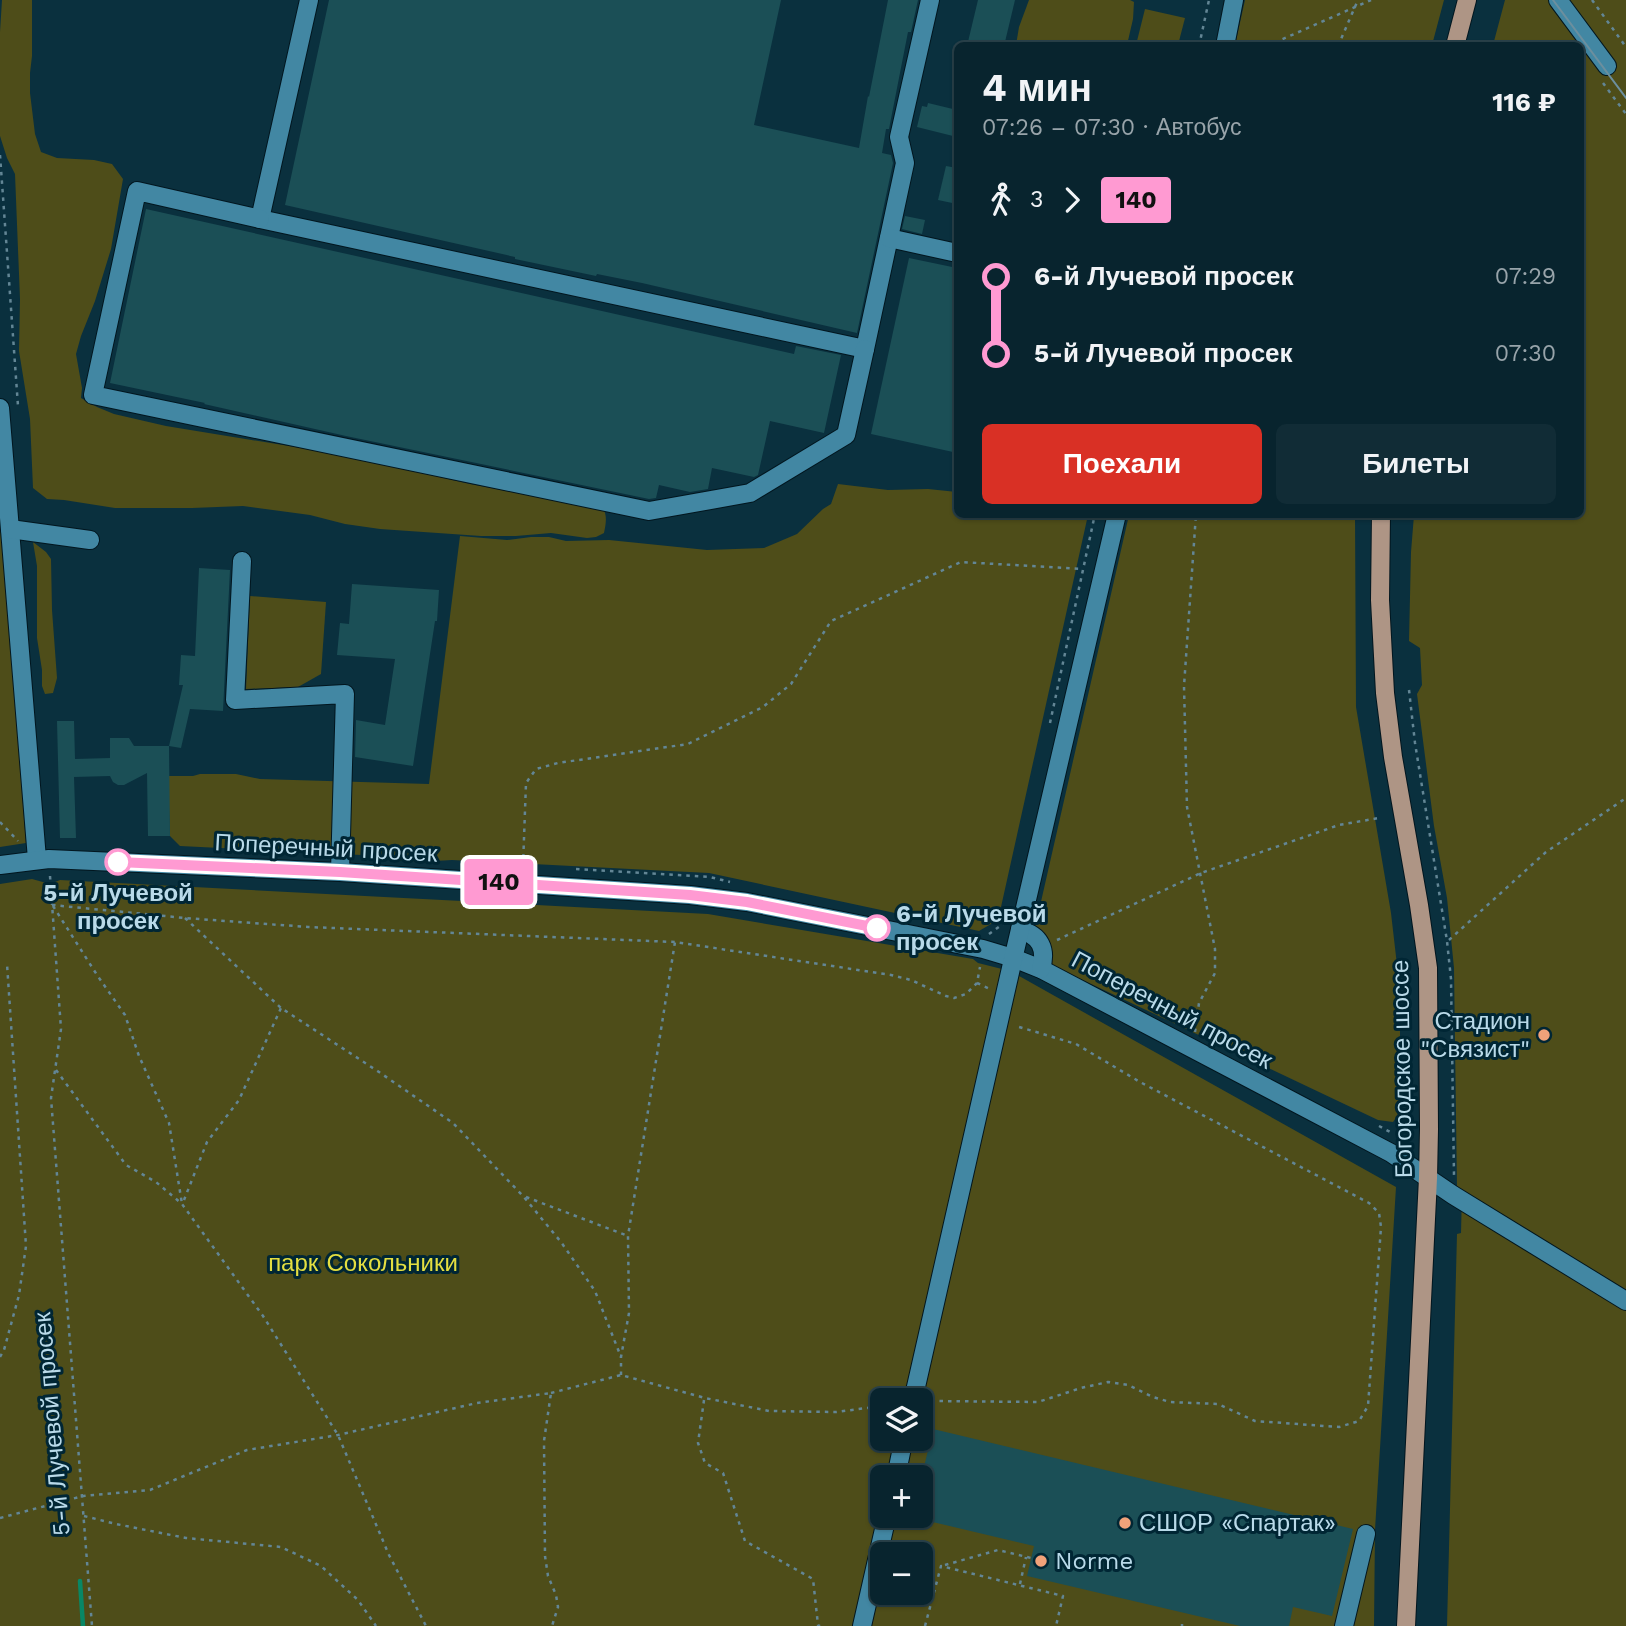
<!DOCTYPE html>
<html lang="ru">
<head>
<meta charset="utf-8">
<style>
  body { margin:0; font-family:"Work Sans",sans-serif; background:#112c36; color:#f1f3f6; height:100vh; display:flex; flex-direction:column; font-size:26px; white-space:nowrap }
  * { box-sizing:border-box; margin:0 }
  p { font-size:23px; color:#98a4aa }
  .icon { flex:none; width:38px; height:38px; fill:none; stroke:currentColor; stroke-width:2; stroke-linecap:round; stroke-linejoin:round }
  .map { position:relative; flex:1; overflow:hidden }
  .sheet { position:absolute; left:954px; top:42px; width:630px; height:476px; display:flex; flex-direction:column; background:#08242e; border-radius:10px; box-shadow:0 2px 5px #0004,0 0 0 2px #29414a }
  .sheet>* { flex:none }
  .badge { padding:0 14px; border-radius:5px; font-size:24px; line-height:46px }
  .controls { position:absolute; left:870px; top:1388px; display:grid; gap:14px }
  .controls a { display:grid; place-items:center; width:63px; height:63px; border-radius:10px; background:#08242e; box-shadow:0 2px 5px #0004,0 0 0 2px #29414a; font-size:35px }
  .map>.badge { position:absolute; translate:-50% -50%; box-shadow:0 0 0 4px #fff }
  .legs { display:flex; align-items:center; gap:10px; height:77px; padding:0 28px; font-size:23px }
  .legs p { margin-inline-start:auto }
  .summary { display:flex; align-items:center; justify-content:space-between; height:119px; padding:0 28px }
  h1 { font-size:38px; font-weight:700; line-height:52px }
  .action { display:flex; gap:14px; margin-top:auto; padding:14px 28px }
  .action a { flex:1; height:80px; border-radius:10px; background:#d93025; color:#fff; font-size:28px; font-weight:700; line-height:80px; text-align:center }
  .action a+a { background:#112c36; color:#f1f3f6 }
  ul { padding:0 28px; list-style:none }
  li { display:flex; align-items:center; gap:24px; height:77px; font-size:26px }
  li i { display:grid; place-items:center; width:10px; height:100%; margin:0 9px; background:currentColor }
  li i::after { content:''; width:18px; height:18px; margin:-9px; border:5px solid; border-radius:50%; background:#08242e }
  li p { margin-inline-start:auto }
  li:first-child i { background:linear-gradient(#0000 50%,currentColor 0) }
  li:last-child i { background:linear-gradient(currentColor 50%,#0000 0) }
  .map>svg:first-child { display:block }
  .green { fill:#4e4d19; fill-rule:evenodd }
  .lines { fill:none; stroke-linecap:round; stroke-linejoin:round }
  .stream { stroke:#088765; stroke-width:4.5 }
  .building { fill:#1b4f56 }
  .minor-casing { stroke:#02161f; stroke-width:20 }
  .major-casing { stroke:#02161f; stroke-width:20 }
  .path { stroke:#638695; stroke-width:2.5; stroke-dasharray:3.5 5; stroke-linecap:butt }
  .minor { stroke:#4287a3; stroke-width:18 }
  .major { stroke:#ae9585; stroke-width:18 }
  .tram { stroke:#6c8f9e; stroke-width:2 }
  .line-1-casing { stroke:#fff; stroke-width:16 }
  .line-1 { stroke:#ff9ad2; stroke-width:10 }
  .stop-1-dot { fill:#fff; stroke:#ff9ad2; stroke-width:3.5 }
  .poi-dot { fill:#f0a27a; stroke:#002634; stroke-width:2.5 }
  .labels { text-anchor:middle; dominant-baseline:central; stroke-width:6; stroke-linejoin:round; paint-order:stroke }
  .street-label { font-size:24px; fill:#b9dae9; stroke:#002634 }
  .stop-label { font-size:24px; font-weight:bold; fill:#b9dae9; stroke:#002634 }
  .poi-label { font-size:24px; fill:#b9dae9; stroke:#002634; text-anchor:start }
  .park-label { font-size:24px; fill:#e3de41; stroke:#002634 }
</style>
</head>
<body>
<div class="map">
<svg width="1626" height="1626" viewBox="0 0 1626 1626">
  <rect width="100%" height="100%" fill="#0a303e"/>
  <g class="green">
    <path d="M 2,0 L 32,0 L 32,56 L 30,73 L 30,93 L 35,134 L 41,152 L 57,158 L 94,160 L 112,164 L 123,179 L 111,249 L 95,301 L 81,336 L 76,354 L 82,388 L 81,398 L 97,407 L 114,414 L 166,426 L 344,455 L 470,484 L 507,491 L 527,490 L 601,505 C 608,514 606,523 604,533 L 596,537 L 587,538 L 551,533 L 516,536 L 481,536 L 380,529 L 345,524 L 310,515 L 243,506 L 192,508 L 115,508 L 64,500 L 47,499 L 33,488 L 30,419 L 19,351 L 20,299 L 15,174 L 7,158 L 0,136 L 0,32 Z"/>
    <polygon points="1029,0 1130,0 1134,2 1133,19 1127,45 1016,45 1019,27"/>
    <polygon points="1245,0 1444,0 1432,45 1235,45"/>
    <polygon points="1505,0 1626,0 1626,1626 1447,1626 1457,1234 1461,1233 1462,1192 1457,1188 1454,968 1447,898 1434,826 1417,694 1422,685 1420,648 1409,641 1411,552 1414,515 1580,514 1580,46 1493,45"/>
    <polygon points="1145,9 1185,18 1178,45 1136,45"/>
    <path d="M 838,484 L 888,490 L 928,489 L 957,492 L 957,514 L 1088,515 L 999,916 L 991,924 L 979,931 L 709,873 L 452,860 C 428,861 405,864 382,856 L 180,846 L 170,836 L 168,776 L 193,776 L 200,774 L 236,774 L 260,779 L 429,784 L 460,536 L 507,540 L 531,537 L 549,537 L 566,541 L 609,540 L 707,550 L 764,548 L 797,534 L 823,509 L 831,504 Z"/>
    <polygon points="0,507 26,843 0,847"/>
    <polygon points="1129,515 1355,515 1356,707 1391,913 1400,991 1400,1112 1393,1122 1378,1120 1049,964 1035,928"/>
    <polygon points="33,542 46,552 51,559 52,610 57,678 53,693 45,694 42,686 42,670 37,638 37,566"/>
    <polygon points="250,596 326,602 321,674 298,687 246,689"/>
    <path d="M 32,879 L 50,884 L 60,880 L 708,914 L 973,959 L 978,963 L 1010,971 L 1396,1187 L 1375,1530 L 1374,1626 L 0,1626 L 0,884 ZM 882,1400 L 920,1400 L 920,1438 L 882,1438 ZM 882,1477 L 920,1477 L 920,1516 L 882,1516 ZM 882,1554 L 920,1554 L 920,1592 L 882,1592 Z"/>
  </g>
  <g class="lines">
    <polyline class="stream" points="80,1581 83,1626"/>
  </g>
  <g class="building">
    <polygon points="329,0 781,0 754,125 859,148 868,96 869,97 888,0 918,0 911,32 908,32 889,129 886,129 882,153 891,155 893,163 857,333 642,283 597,274 596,276 515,259 515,257 285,205"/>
    <polygon points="978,0 1015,0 1004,46 967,46"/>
    <polygon points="928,103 957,110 957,137 917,127 922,106 927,107"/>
    <polygon points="946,166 957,168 957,204 938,200"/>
    <polygon points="146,209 794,354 796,346 841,355 824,433 770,421 758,475 754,477 712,468 708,489 690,492 659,485 656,498 649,499 346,436 204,404 205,403 110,383"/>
    <polygon points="905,216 925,220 922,234 902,229"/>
    <polygon points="909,258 957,268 957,431 953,452 871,434"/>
    <polygon points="199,568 230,570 223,711 190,709 181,748 169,746 183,685 179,685 181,655 195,656"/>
    <polygon points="352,584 439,590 437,621 435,621 413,766 355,757 356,720 385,725 395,659 337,655 340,623 349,624"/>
    <polygon points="57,721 74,721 75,759 110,758 110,738 129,738 134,746 169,746 170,836 148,836 147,773 124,785 118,785 113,782 110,776 74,777 76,838 60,838"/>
    <polygon points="933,1429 1353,1529 1332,1616 1293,1607 1289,1626 1240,1626 1027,1576 1034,1546 920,1519 920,1484"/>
  </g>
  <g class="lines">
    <g class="minor-casing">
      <g id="minor">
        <polyline points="309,0 260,219 865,349 905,163 899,137 930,0"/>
        <polyline points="1558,0 1607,66"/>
        <polyline points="1225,46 1234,0"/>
        <polyline points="260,219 137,191 93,395 649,511 750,493 846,435 865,349"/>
        <polyline points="889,238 957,253"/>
        <polyline points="0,408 37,859"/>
        <polyline points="10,529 90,540"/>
        <polyline points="242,561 235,700 345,694 340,872"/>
        <polyline points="0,865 49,859 340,872 690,895 747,902 983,949 1013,958 1041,969 1391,1153 1453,1195 1626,1301"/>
        <path d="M 1020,930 C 1040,935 1047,949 1041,969"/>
        <polyline points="913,1400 1011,968 1117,514"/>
        <polyline points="896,1477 904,1438"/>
        <polyline points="862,1626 887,1516"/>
        <polyline points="1344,1626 1366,1534"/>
      </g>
    </g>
    <g class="major-casing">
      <g id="major">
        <polyline points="1455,46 1467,0"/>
        <polyline points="1381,514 1380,600 1385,693 1393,757 1419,905 1428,968 1429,1129 1428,1178 1406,1626"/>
      </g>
    </g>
    <g class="path">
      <polyline points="1592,0 1626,47"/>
      <polyline points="1199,46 1209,0"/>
      <polyline points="1267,46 1371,0"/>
      <polyline points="1338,46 1358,0"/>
      <polyline points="1603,83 1626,114"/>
      <polyline points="0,155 18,406"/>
      <polyline points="1409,690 1415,743 1447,941 1451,979 1454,1175"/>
      <polyline points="1050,723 1095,514"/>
      <polyline points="0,822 18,841"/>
      <polyline points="523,866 526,783 536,769 558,763 688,744 763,707 791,684 831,621 961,562 1083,569"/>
      <polyline points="576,869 710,877 730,882"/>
      <polyline points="50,876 61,1029 51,1098 92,1626"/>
      <polyline points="52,905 185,918 308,927 675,942 891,975 911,980 946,996 954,998 966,994 977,983 980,967"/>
      <polyline points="53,906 97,975 125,1015 139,1056 169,1123 182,1204"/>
      <polyline points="185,918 281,1008 379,1072 453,1123 523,1196 561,1242 595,1291 621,1357"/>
      <polyline points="989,934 1003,924"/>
      <polyline points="1057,940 1201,873 1339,825 1379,818"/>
      <polyline points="1449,940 1546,852 1626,798"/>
      <polyline points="977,983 990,989"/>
      <polyline points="1195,1032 1199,1003 1215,973 1215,949 1187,807 1184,686 1196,514"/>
      <polyline points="56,1070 126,1165 156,1182 182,1204 263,1316 338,1435 389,1555 426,1626"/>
      <polyline points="1379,1126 1392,1133"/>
      <polyline points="526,1197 628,1236"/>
      <polyline points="184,1200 207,1142 239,1100 281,1008"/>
      <polyline points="0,1357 4,1350 19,1295 26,1246 7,964"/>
      <polyline points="621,1375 621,1357 629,1313 628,1236 675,942"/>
      <polyline points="551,1393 621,1375 705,1398 769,1411 836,1412 882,1406"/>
      <polyline points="704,1400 698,1443 705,1463 723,1473 745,1541 813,1579 818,1625 820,1626"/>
      <polyline points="931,1401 1038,1402 1081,1388 1108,1382 1128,1385 1153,1397 1170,1402 1218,1404 1255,1421 1339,1427 1359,1421 1368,1406 1381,1227 1379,1213 1369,1203 1140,1082 1076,1044 1016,1026"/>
      <polyline points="873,1507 879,1479"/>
      <polyline points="84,1516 116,1524 186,1538 281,1547 321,1566 358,1600 376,1626"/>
      <polyline points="0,1518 83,1496 150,1490 247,1450 338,1435 477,1403 551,1393 544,1441 545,1556 548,1576 556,1595 558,1607 552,1626"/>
      <polyline points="945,1565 998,1550 1031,1558"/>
      <polyline points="1020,1584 1026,1557"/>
      <polyline points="1182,1624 1182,1626"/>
      <polyline points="925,1626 941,1566 1063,1596 1056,1626"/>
    </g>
    <use href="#minor" class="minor"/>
    <use href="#major" class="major"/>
    <polyline class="tram" points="1553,0 1626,98"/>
  </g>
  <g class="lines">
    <g class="line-1-casing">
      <polyline id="line-1" points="118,862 340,872 690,895 747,902 877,928"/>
    </g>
    <use href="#line-1" class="line-1"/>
  </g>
  <g class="stop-1-dot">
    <circle cx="118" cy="862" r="12"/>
    <circle cx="877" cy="928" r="12"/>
  </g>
  <g class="poi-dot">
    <circle cx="1544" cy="1035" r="7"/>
    <circle cx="1125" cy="1523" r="7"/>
    <circle cx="1041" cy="1561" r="7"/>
  </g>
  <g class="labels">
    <g class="street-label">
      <text transform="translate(326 848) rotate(3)">Поперечный просек</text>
      <text transform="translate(1172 1010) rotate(28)">Поперечный просек</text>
      <text transform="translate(1402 1069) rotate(-91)">Богородское шоссе</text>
      <text transform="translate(52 1424) rotate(-95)">5-й Лучевой просек</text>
    </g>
    <g class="stop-label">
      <text x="118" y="893">5-й Лучевой<tspan x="118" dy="28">просек</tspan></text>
      <text x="896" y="914" text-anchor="start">6-й Лучевой<tspan x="896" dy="28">просек</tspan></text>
    </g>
    <g class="poi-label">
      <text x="1530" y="1021" text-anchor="end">Стадион<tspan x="1530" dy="28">"Связист"</tspan></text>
      <text x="1139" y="1523">СШОР «Спартак»</text>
      <text x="1055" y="1561">Norme</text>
    </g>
    <g class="park-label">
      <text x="363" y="1263">парк Сокольники</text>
    </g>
  </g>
</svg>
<div class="controls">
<a><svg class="icon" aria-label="layers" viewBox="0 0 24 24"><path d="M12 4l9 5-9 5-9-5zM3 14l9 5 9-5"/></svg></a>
<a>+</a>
<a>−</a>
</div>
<b class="badge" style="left:499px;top:882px;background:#ff9ad2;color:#111">140</b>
<section class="sheet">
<div class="summary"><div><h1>4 мин</h1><p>07:26 – 07:30 · Автобус</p></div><b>116 ₽</b></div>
<div class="legs"><svg class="icon" aria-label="walk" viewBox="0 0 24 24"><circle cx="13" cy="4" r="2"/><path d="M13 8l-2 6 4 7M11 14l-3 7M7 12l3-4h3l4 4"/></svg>3<svg class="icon" aria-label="forward" viewBox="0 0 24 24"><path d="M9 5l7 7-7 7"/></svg><b class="badge" style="background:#ff9ad2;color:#111">140</b></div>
<ul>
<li><i style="color:#ff9ad2"></i><b>6-й Лучевой просек</b><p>07:29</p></li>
<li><i style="color:#ff9ad2"></i><b>5-й Лучевой просек</b><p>07:30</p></li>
</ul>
<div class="action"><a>Поехали</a><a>Билеты</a></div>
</section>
</div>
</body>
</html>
